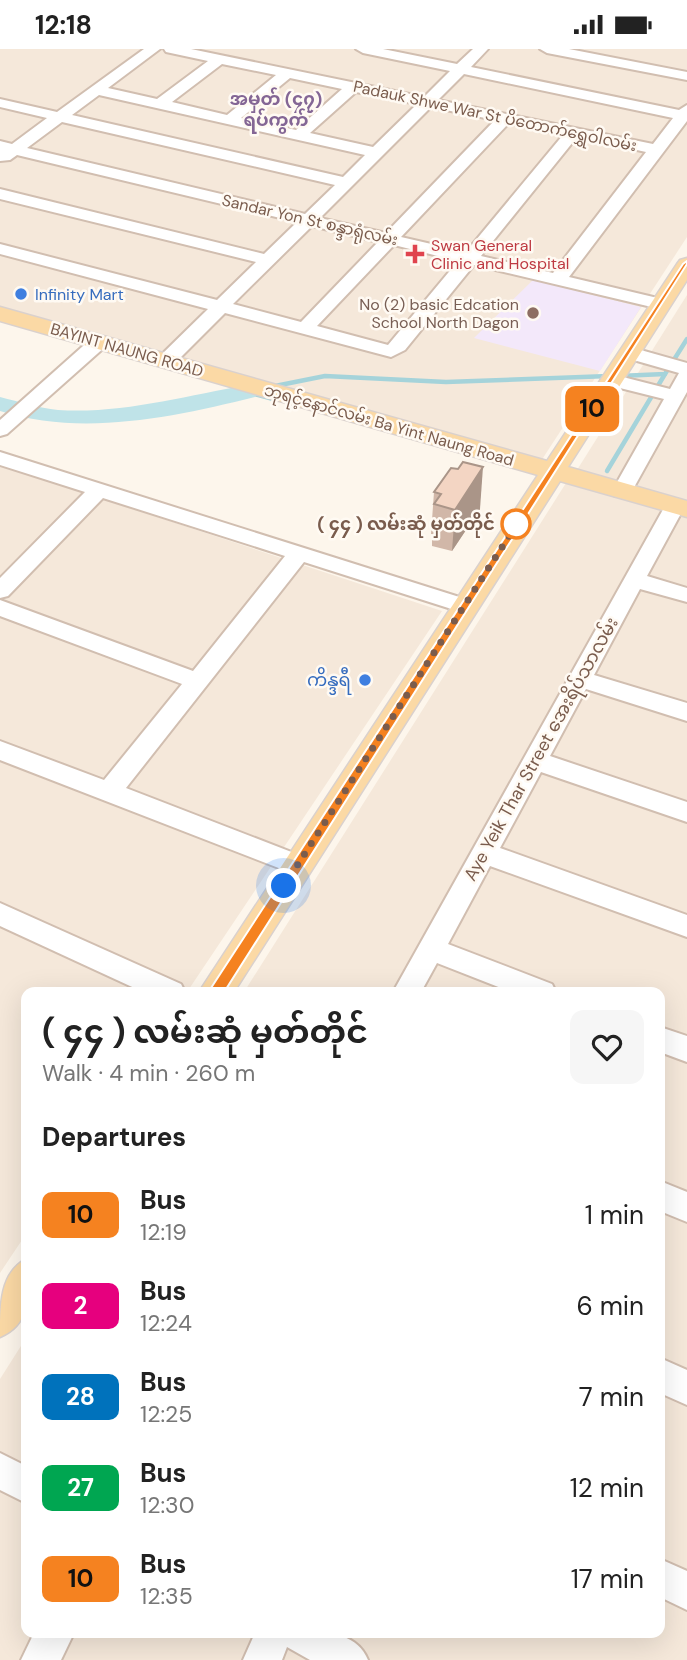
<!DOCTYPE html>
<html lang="en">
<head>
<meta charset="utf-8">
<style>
  body { margin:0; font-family:"DM Sans","Noto Sans Myanmar",sans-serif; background:#f6f6f6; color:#222; height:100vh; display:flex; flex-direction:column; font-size:26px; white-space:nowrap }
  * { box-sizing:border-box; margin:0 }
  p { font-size:23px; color:#767676 }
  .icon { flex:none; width:38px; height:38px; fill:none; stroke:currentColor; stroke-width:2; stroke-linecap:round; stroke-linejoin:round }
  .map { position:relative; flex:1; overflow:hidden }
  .panel { position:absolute; left:21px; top:938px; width:644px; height:651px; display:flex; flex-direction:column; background:#fff; border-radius:14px; box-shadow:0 7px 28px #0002 }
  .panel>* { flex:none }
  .badge { padding:0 14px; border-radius:10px; font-size:24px; line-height:46px }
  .you { position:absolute; width:35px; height:35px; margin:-18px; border:5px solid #fff; border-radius:50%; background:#1a73e8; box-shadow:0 0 0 10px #1a73e833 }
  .map>.badge { position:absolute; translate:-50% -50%; box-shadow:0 0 0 4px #fff }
  h2 { padding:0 21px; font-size:26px; line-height:63px }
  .round { display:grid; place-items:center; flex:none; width:74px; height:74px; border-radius:14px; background:#f6f6f6 }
  .headline { display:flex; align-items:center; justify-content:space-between; height:119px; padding:0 21px }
  h1 { font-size:33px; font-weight:700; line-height:52px }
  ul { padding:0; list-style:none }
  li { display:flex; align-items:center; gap:21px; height:91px; padding:0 21px }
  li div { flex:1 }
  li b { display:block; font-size:26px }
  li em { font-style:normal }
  li .badge { min-width:77px; font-weight:700; text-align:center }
  .status { display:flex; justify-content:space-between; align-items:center; height:49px; padding:0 35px; background:#fff; direction:ltr }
  .status svg { height:19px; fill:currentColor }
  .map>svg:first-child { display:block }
  .residential { fill:#f5e8da }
  .education { fill:#f3e8fa }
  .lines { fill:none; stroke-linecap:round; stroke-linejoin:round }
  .stream { stroke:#a5d3da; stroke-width:4.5 }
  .river { fill:#bfe3e8; fill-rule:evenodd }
  .minor-casing { stroke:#d1beb0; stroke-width:4 }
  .major-casing { stroke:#dad1cd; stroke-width:3 }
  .minor { fill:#fff; fill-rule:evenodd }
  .major { fill:#fbd9a5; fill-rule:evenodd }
  .wall { fill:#d1b7a8 }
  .shaded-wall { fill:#aa9588 }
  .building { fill:#f3d5c3; stroke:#aa9588; stroke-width:2 }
  .line { fill:#f58220; stroke:#fff; stroke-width:2 }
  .walk { stroke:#7a5c4d; stroke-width:7; stroke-dasharray:0 12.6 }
  .health-dot { fill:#e0444e; stroke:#fffaf3; stroke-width:2.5 }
  .shop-dot { fill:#3f7fe0; stroke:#fffaf3; stroke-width:2.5 }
  .education-dot { fill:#8d6e63; stroke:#fffaf3; stroke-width:2.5 }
  .stop-dot { fill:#fff; stroke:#f58220; stroke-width:3.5 }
  .labels { text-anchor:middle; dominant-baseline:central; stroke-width:5; stroke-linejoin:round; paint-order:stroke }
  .far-street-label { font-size:16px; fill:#7a5c4d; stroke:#fffaf3 }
  .far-health-label { font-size:16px; fill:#be3a42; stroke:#fffaf3; text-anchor:start }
  .far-shop-label { font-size:16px; fill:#366cbe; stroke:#fffaf3; text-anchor:start }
  .far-education-label { font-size:16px; fill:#785e54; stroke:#fffaf3; text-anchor:end }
  .far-quarter-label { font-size:18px; font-weight:bold; fill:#846695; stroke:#fffaf3 }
  .stop-label { font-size:18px; font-weight:bold; fill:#7a5c4d; stroke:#fffaf3; text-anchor:end }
  .shop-label { font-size:18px; fill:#366cbe; stroke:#fffaf3; text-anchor:end }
  .street-label { font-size:18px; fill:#7a5c4d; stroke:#fffaf3 }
</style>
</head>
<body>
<div class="status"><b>12:18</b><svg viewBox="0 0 49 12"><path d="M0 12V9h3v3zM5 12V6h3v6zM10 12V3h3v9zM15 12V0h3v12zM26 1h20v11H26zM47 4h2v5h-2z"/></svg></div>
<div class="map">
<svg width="687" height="1611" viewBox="0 0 687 1611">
  <rect width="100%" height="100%" fill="#fdf6ec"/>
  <g class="residential">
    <polygon points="0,0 687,0 687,188 541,412 0,261"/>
    <polygon points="687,246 687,452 577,421"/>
    <polygon points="0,416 442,562 187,943 26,943 26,1185 0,1224"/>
    <polygon points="566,434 687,468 687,1611 0,1611 0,1330 26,1289 26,1584 660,1584 660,943 244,943"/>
  </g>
  <polygon class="education" points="533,231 641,258 600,322 474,289"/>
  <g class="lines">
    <g class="stream">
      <polyline points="619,327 665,325 687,290"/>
      <polyline points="270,338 325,327 446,333 609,327"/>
      <polyline points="247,343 277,351"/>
      <polyline points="607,422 665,325"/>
    </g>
    <path class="river" d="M 247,336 L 255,338 L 259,343 L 255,348 C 174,368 82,388 0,362 L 0,348 C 20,353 38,359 58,361 C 122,365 185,347 247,336 Z"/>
    <g class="minor-casing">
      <g id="minor">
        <path d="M 144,0 L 160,0 L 108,39 L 157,50 L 208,12 L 166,3 L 164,0 L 191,0 L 424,48 L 450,22 L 363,4 L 356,0 L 383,0 L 457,15 L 473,0 L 488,0 L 471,18 L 679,61 L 687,56 L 687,72 L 569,228 L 666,251 L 669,255 L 660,260 L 474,216 L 405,301 L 391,308 L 225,264 L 173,316 L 159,316 L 157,312 L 159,308 L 208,260 L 0,205 L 0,195 L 217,251 L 256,213 L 0,150 L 0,140 L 264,205 L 297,173 L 17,106 L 10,111 L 0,112 L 0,92 L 12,95 L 47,69 L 0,58 L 0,50 L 57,63 ZM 222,15 L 276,26 L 227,66 L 172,53 ZM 464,25 L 673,69 L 653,95 L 438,51 ZM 290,29 L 342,40 L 296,81 L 241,69 ZM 356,43 L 417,55 L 373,98 L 310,84 ZM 99,46 L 365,106 L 343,128 L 72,66 ZM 431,58 L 495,71 L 386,184 L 320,169 ZM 62,73 L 335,136 L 305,165 L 27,99 ZM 509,74 L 563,86 L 466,203 L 401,188 ZM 577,88 L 646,103 L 553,224 L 481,207 ZM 312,177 L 378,193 L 301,273 L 233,255 ZM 394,196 L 458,212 L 388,296 L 317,277 Z"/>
        <polygon points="540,0 569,0 687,23 687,31 547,4"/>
        <polygon points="99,287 106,289 108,293 106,297 7,385 0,387 0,371 92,289"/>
        <polygon points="630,298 687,314 687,343 632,442 629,447 615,447 612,442 664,350 604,335 601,331 611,325 670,340 679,324 623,308 621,304"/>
        <polygon points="0,403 472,552 475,557 472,562 464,564 304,513 126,739 307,809 311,816 307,823 298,826 289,823 0,711 0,692 104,731 182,635 0,567 0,551 193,622 285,507 103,449 8,547 0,549 0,529 85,443 0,416"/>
        <polygon points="675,450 682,452 685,457 647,527 687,539 687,553 640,540 594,626 687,654 687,672 586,640 550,707 687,753 687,773 541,723 500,799 687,866 687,888 490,817 448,895 552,935 556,943 511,943 437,914 421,943 393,943 665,457 668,452"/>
        <polygon points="0,854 181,935 185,943 143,943 0,877"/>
        <polygon points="660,978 687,987 687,1013 660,1003"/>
        <polygon points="660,1132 687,1143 687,1173 660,1162"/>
        <polygon points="660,1309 687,1321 687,1356 660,1344"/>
        <polygon points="0,1404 26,1417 26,1454 0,1441"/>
        <polygon points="660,1510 687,1522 687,1561 660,1548"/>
        <polygon points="34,1584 74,1584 61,1611 21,1611"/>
        <path d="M 255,1584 C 291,1584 352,1571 368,1611 L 310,1611 L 287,1598 L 282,1611 L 243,1611 Z"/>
      </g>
    </g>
    <g class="major-casing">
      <g id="major">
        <polygon points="687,209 687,231 568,418 687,452 687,468 560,432 234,943 199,943 538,426 0,272 0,258 547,412 677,215 680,211"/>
        <path d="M 26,1210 C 27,1241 34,1274 0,1288 C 0,1256 0,1224 26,1210 Z"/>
      </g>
    </g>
    <use href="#minor" class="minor"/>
    <use href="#major" class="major"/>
  </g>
  <polygon class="wall" points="451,419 480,460 452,502 432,497 432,485 431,485 434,443"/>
  <polygon class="shaded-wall" points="483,418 480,460 452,502 455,461"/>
  <polygon class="building" points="463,413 483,418 455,461 434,455 441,445 434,443 451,419 458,420"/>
  <polygon class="line" points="687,212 687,215 221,948 211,948 209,943 211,939 683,215"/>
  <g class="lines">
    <polyline class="walk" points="284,837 522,467 516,475"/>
  </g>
  <path class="health-dot" d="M411.5 194.5h7v7h7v7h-7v7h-7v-7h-7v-7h7z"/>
  <g class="shop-dot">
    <circle cx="21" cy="245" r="7"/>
    <circle cx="365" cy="631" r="7"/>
  </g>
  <circle class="education-dot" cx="533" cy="264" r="7"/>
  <circle class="stop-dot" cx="516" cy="475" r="14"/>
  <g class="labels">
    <g class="far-street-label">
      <text transform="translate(495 67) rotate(12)">Padauk Shwe War St ပိတောက်ရွှေဝါလမ်း</text>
      <text transform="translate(310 171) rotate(13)">Sandar Yon St စန္ဒာရုံလမ်း</text>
      <text transform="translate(127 301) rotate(16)">BAYINT NAUNG ROAD</text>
      <text transform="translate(389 376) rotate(16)">ဘုရင့်နောင်လမ်း Ba Yint Naung Road</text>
    </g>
    <g class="far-health-label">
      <text x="431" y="196">Swan General<tspan x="431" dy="18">Clinic and Hospital</tspan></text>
    </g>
    <g class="far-shop-label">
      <text x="35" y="245">Infinity Mart</text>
    </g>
    <g class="far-education-label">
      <text x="519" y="255">No (2) basic Edcation<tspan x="519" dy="18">School North Dagon</tspan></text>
    </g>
    <g class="far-quarter-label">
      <text x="276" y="50">အမှတ် (၄၇)<tspan x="276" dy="21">ရပ်ကွက်</tspan></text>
    </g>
    <g class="stop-label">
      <text x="495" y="475">( ၄၄ ) လမ်းဆုံ မှတ်တိုင်</text>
    </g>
    <g class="shop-label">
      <text x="351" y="631">ကိန္ဒရီ</text>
    </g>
    <g class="street-label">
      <text transform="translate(541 700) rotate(-61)">Aye Yeik Thar Street အေးရိပ်သာလမ်း</text>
    </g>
  </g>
</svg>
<div class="you" style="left:284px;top:837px"></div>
<b class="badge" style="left:592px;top:360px;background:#f58220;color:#111">10</b>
<section class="panel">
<div class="headline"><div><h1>( ၄၄ ) လမ်းဆုံ မှတ်တိုင်</h1><p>Walk · 4 min · 260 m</p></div><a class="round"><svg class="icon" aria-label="heart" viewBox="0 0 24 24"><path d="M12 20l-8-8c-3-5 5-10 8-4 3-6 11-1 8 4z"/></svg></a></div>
<h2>Departures</h2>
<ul>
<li><span class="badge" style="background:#f58220;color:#111">10</span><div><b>Bus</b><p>12:19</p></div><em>1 min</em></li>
<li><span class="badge" style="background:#e6007e;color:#fff">2</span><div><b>Bus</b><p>12:24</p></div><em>6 min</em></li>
<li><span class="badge" style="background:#0072bc;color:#fff">28</span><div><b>Bus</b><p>12:25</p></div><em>7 min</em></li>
<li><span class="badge" style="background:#00a651;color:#fff">27</span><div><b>Bus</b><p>12:30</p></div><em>12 min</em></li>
<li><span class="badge" style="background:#f58220;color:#111">10</span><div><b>Bus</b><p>12:35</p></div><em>17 min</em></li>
</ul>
</section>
</div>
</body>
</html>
